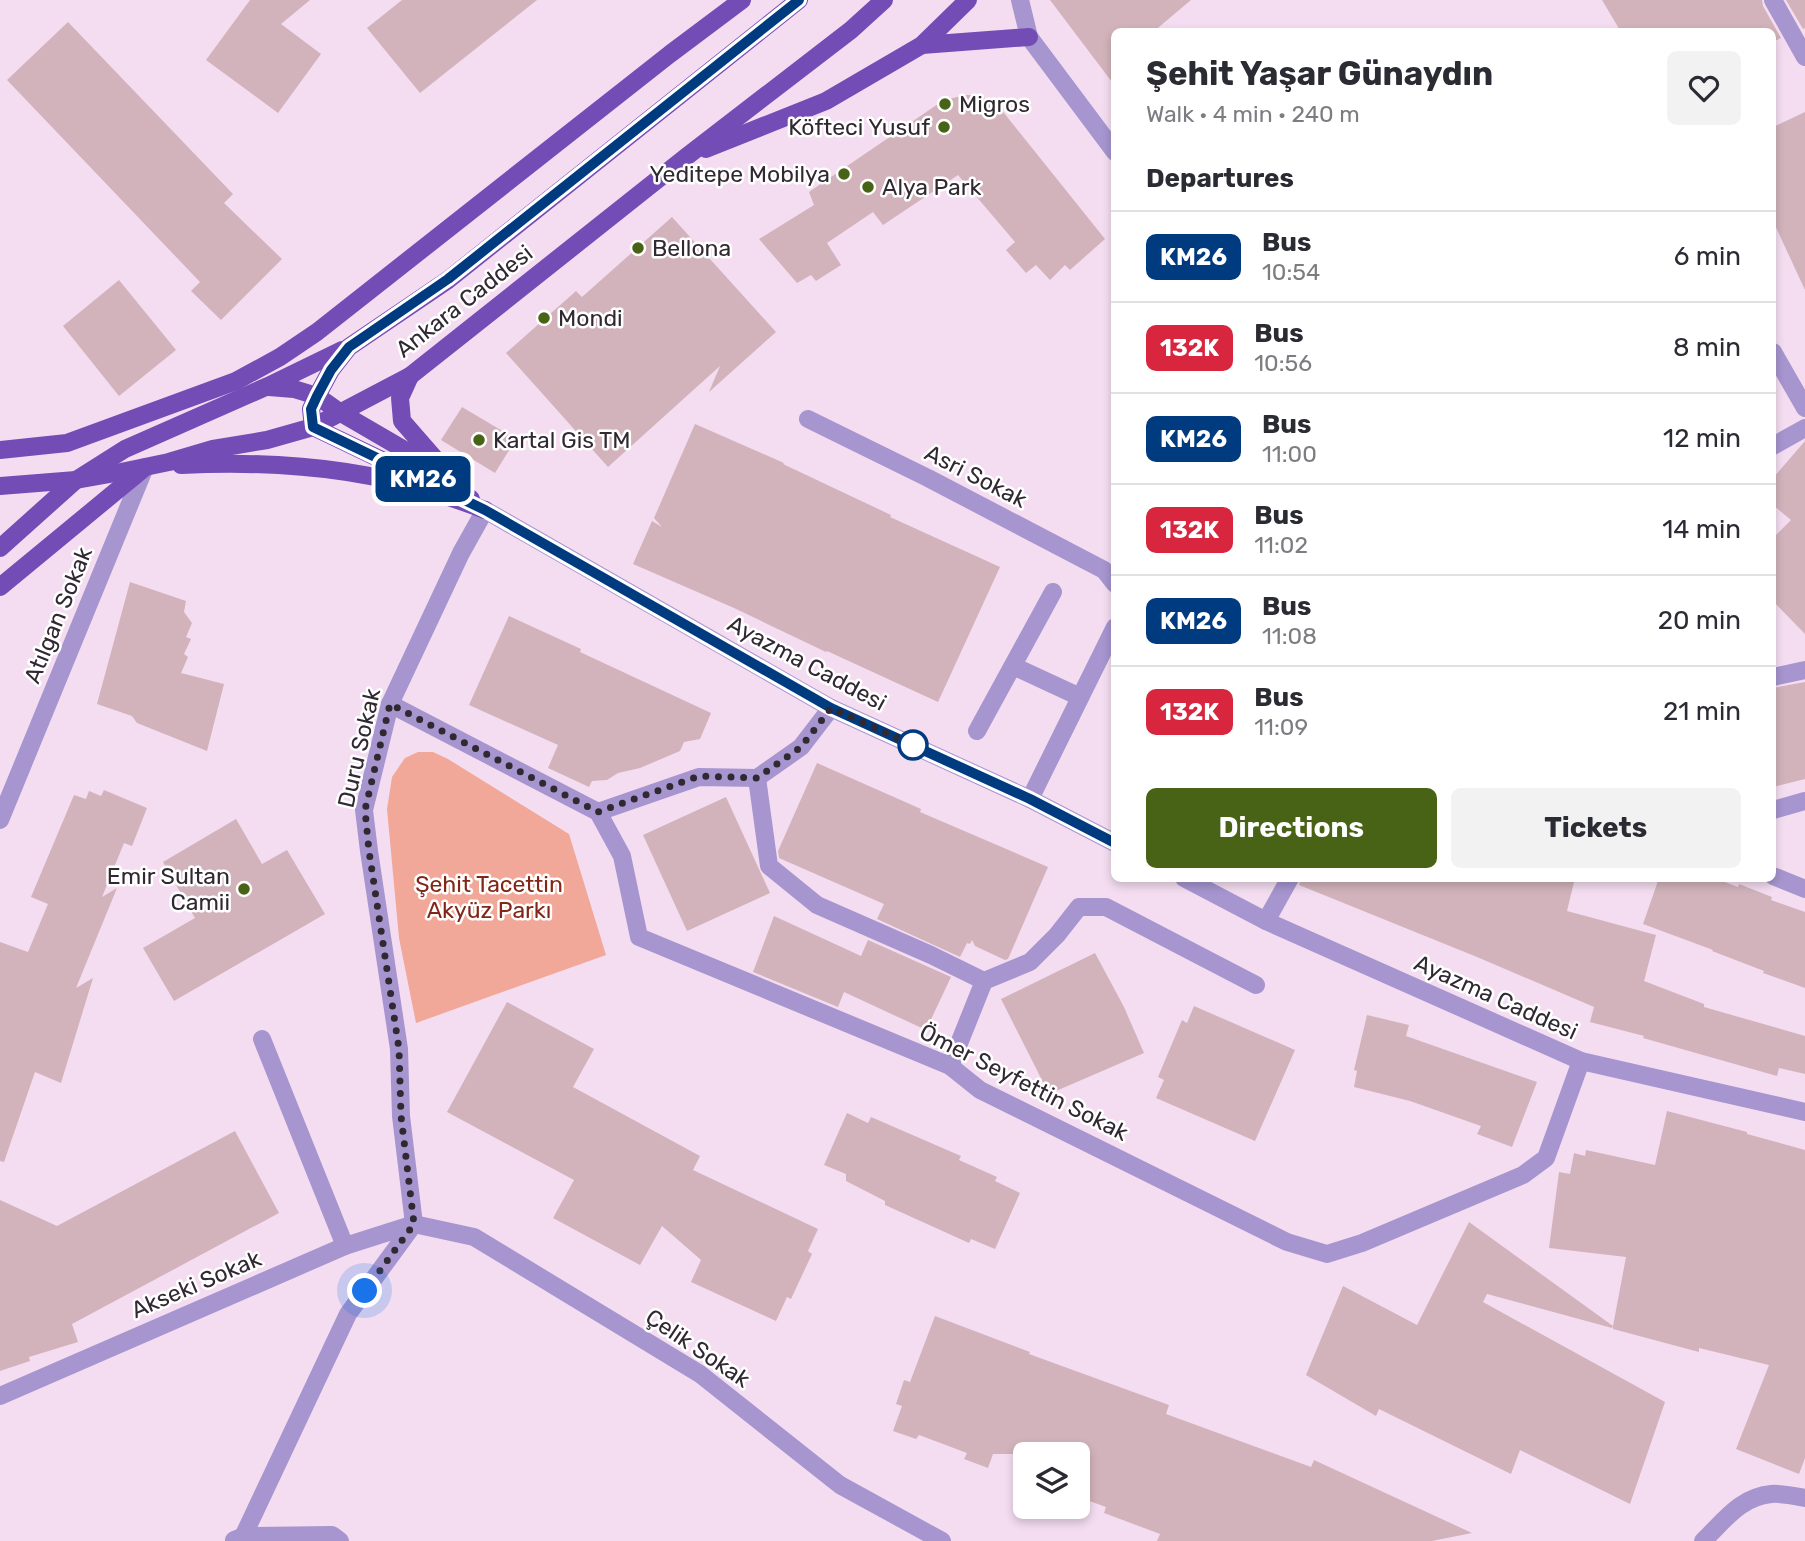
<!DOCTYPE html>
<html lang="en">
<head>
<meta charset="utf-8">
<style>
  body { margin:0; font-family:Rubik,sans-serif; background:#f2f2f3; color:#2b2b33; height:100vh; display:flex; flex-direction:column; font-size:26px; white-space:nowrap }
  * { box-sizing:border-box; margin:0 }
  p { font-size:23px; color:#7c7c81 }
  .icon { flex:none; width:38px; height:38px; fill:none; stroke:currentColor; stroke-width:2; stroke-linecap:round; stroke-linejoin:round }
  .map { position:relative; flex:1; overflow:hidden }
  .drawer { position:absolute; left:1111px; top:28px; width:665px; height:854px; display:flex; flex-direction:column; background:#fff; border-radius:10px; box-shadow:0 4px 10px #0003 }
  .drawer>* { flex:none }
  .badge { padding:0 14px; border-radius:10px; font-size:24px; line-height:46px }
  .tools { position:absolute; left:1013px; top:1442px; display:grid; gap:14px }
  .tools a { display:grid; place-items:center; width:77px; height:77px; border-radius:10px; background:#fff; box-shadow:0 4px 10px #0003; font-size:35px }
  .you { position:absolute; width:35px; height:35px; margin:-18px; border:5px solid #fff; border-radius:50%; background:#1a73e8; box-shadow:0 0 0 10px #1a73e833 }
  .map>.badge { position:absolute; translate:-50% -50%; box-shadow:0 0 0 4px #fff }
  h2 { padding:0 35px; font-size:26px; line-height:63px }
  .round { display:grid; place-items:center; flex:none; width:74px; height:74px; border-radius:10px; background:#f2f2f3 }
  .summary { display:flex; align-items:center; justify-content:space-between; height:119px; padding:0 35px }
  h1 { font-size:33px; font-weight:700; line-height:52px }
  .primary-button { display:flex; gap:14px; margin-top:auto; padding:14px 35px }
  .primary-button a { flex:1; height:80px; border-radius:10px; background:#486315; color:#fff; font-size:28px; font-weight:700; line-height:80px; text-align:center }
  .primary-button a+a { background:#f2f2f3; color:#2b2b33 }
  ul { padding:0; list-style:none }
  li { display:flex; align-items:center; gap:21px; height:91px; padding:0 35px; border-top:2px solid #e1e1e2 }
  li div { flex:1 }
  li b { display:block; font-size:26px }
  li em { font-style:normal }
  li .badge { min-width:77px; font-weight:700; text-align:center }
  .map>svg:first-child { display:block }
  .green { fill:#f2a898 }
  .building { fill:#d2b3bb }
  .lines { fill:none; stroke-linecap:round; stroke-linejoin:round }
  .minor { stroke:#a695cf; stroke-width:18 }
  .major { stroke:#744cb6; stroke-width:18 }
  .line-casing { stroke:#fff; stroke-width:16 }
  .line { stroke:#003b80; stroke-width:10 }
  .walk { stroke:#312931; stroke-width:7; stroke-dasharray:0 12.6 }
  .poi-dot { fill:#486315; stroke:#fff; stroke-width:2.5 }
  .stop-dot { fill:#fff; stroke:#003b80; stroke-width:3.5 }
  .labels { text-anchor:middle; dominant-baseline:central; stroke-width:5; stroke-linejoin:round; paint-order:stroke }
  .poi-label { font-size:23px; fill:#312931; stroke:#fff; text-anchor:start }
  .street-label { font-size:23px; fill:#312931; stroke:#fff }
  .park-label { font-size:23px; fill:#822717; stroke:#fff }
</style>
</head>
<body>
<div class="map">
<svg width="1805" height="1541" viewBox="0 0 1805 1541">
  <rect width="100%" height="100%" fill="#f4ddf1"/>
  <polygon class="green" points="418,752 433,752 448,759 569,834 606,955 416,1023 399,938 387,809 392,777 405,758"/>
  <g class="building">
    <polygon points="250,0 310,0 281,24 321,54 278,113 206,60"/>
    <polygon points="402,0 537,0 420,93 367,28"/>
    <polygon points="1050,0 1191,0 1153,32 1115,32 1115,86"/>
    <polygon points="1602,0 1762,0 1763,6 1781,38 1773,42 1773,32 1621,32"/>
    <polygon points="1786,0 1805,0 1805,28 1803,29"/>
    <polygon points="68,22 233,194 224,203 282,259 221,320 191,291 200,282 7,80"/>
    <polygon points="965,95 977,95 996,103 1105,239 1070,270 1065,265 1050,280 1036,265 1026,273 1006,250 1015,242 958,175 883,225 873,212 827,243 841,265 816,281 811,275 797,283 759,239 814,205 809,192 938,104 949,99"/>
    <polygon points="1805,112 1805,290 1773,221 1773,127"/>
    <polygon points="672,217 776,332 709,392 720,366 608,467 506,353 576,291 582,297"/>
    <polygon points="119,280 176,350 119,396 63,326"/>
    <polygon points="462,407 516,439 495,473 441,440"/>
    <polygon points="695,424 784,463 783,464 891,515 890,517 1000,567 938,702 827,651 826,652 734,608 633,564 652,521 662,527 654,518"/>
    <polygon points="1805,441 1805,634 1773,601 1773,538 1791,520 1773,505 1773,478"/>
    <polygon points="130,582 186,601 184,612 192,623 186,637 191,639 184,654 188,657 181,673 224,684 207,751 137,723 132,716 97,704"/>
    <polygon points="509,616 581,649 580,652 711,713 700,739 684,742 680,751 640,768 618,773 607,780 592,781 589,787 548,768 558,745 469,705"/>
    <polygon points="1805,682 1805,779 1773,787 1773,688"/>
    <polygon points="817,763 921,809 920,812 1048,867 1008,959 1005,960 975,946 972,940 970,944 967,943 960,957 877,919 884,904 779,858 778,851"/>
    <polygon points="104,790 147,808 132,846 124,843 102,897 117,888 76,988 93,978 61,1083 35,1072 4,1162 0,1161 0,942 28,952 48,904 31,897 74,795 86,799 89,791 101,796"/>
    <polygon points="726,797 770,893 687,931 643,835"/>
    <polygon points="236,819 262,864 287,850 325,914 174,1001 143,948 195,918 163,862"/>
    <polygon points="1301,878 1575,878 1567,911 1656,935 1644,981 1704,1004 1704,1007 1805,1036 1805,1074 1779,1068 1777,1076 1643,1038 1644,1036 1590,1022 1594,1007 1477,957 1299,885"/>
    <polygon points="1659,878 1714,878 1738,887 1739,884 1772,897 1771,900 1805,912 1805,988 1763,973 1764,971 1712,951 1713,950 1643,924"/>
    <polygon points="774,916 861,956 868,940 951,977 926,1030 844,992 838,1007 753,972"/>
    <polygon points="1095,953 1124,1007 1144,1053 1049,1094 1001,999"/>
    <polygon points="507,1002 594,1049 573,1087 700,1156 693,1170 818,1229 808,1251 812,1254 791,1299 787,1297 776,1321 691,1282 701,1260 662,1226 640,1265 553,1218 574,1180 447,1112"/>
    <polygon points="1194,1006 1295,1050 1255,1141 1156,1098 1164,1080 1158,1077 1182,1020 1187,1023"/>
    <polygon points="1367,1015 1409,1025 1406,1036 1537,1082 1512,1147 1477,1134 1481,1126 1410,1101 1354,1087 1357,1071 1354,1070"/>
    <polygon points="1667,1111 1747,1132 1747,1134 1805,1150 1805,1458 1799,1474 1736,1449 1769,1365 1699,1348 1699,1352 1613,1329 1613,1326 1612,1328 1487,1294 1483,1302 1665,1402 1630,1504 1520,1450 1511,1474 1379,1409 1376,1416 1306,1375 1343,1286 1417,1325 1469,1222 1613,1326 1626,1257 1549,1248 1559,1172 1570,1174 1574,1153 1585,1156 1586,1150 1655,1165"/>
    <polygon points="847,1113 868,1123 871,1117 961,1156 959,1160 997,1177 995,1181 1020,1193 995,1249 971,1239 969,1243 885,1205 885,1201 846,1181 846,1174 824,1165"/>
    <polygon points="235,1131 279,1213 72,1324 78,1342 29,1357 30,1361 0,1371 0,1200 57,1226"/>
    <polygon points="935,1316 1030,1352 1029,1354 1169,1405 1166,1414 1311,1467 1314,1460 1472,1533 1432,1541 1157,1541 1160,1534 1104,1513 1106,1507 1078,1497 1078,1454 993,1454 988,1468 964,1459 967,1453 919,1435 916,1439 893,1431 902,1406 896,1404 904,1380 910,1382"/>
  </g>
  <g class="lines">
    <g class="minor">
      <polyline points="1020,0 1029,37 1115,152"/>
      <polyline points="1773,0 1805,57"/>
      <polyline points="1773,352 1805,408"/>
      <polyline points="808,419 928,478 1104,570 1115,584"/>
      <polyline points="1773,446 1805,428"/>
      <polyline points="1013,666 1080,697"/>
      <polyline points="1773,677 1805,670"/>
      <polyline points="390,704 598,812 622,856 639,937 950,1066 980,1090 1287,1242 1327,1254 1362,1243 1523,1175 1546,1158 1581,1061"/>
      <polyline points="977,731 1053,592"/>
      <polyline points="757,778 769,866 817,905 931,955 984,981 950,1066"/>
      <polyline points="1030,799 1115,627"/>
      <polyline points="1773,810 1805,801"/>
      <polyline points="598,812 699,777 757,778 801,747 831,708"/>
      <polyline points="0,820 145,467"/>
      <polyline points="1773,876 1805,889"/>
      <polyline points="1184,878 1266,921 1581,1061 1805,1112"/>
      <polyline points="1266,921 1290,878"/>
      <polyline points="984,981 1030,962 1057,935 1079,907 1106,907 1256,985"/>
      <polyline points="262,1039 345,1246"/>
      <polyline points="414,1224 401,1116 399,1049 369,851 364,810 390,704 461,553 485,510 831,708 1030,799 1115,843"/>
      <polyline points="0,1396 345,1246 414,1224 474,1237 700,1374 840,1485 942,1541"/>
      <polyline points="234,1540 244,1536 332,1535 340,1541"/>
      <polyline points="241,1541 348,1314 414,1224"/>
      <path d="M 1703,1541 C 1724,1521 1740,1497 1771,1494 C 1782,1493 1795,1496 1805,1498"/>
    </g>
    <g class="major">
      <polyline points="922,45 1029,37"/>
      <polyline points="706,149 826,101 922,45 968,0"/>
      <polyline points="410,376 400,398 402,421 443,468"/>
      <polyline points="269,387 294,389 317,396 341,413 408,452 471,499"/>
      <polyline points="313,427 311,409 317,396 331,370 349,347 448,280 799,0"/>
      <polyline points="313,427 432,484"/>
      <polyline points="0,450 67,443 236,381 280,357 317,332 670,54 742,0"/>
      <path d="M 181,465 C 263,461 350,466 429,491 C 448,496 466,503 485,510"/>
      <polyline points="0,486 76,480 121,472 169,462 213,449 267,440 313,427 410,376 686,157 851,30 884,0"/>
      <polyline points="0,548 76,480 125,449 268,386 342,350"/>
      <polyline points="0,587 143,469"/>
    </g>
  </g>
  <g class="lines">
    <g class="line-casing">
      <polyline id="line" points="799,0 448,279 349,347 331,370 317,396 311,409 313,427 485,510 831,708 1030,799 1115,843"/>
    </g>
    <use href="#line" class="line"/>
    <polyline class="walk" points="365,1291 414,1224 401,1116 399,1049 369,851 365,810 390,704 598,812 699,776 757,778 801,747 831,708 913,745"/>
  </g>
  <g class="poi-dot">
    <circle cx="945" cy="104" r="7"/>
    <circle cx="944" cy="127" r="7"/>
    <circle cx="844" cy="174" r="7"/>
    <circle cx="868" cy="187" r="7"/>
    <circle cx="638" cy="248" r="7"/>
    <circle cx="544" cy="318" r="7"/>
    <circle cx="479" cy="440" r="7"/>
    <circle cx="244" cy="889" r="7"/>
  </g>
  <circle class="stop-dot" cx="913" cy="745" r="14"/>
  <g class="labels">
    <g class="poi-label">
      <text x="959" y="104">Migros</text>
      <text x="930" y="127" text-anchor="end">Köfteci Yusuf</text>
      <text x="830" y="174" text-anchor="end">Yeditepe Mobilya</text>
      <text x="882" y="187">Alya Park</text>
      <text x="652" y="248">Bellona</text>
      <text x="558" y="318">Mondi</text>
      <text x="493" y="440">Kartal Gis TM</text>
      <text x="230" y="876" text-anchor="end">Emir Sultan<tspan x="230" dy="26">Camii</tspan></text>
    </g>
    <g class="street-label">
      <text transform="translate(464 301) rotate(-38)">Ankara Caddesi</text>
      <text transform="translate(976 476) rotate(27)">Asri Sokak</text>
      <text transform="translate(58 615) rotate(-68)">Atılgan Sokak</text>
      <text transform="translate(807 663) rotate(28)">Ayazma Caddesi</text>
      <text transform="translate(359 748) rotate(-77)">Duru Sokak</text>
      <text transform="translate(1496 997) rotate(24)">Ayazma Caddesi</text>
      <text transform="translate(1024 1082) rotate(27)">Ömer Seyfettin Sokak</text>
      <text transform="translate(196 1284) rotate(-23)">Akseki Sokak</text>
      <text transform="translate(698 1348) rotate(34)">Çelik Sokak</text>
    </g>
    <g class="park-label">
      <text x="489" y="884">Şehit Tacettin<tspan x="489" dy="26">Akyüz Parkı</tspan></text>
    </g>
  </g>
</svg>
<div class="tools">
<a><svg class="icon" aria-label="layers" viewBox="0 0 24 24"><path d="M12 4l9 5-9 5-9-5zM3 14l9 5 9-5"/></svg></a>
</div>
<div class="you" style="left:365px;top:1291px"></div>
<b class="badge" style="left:423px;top:479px;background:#003b80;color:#fff">KM26</b>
<section class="drawer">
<div class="summary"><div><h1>Şehit Yaşar Günaydın</h1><p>Walk · 4 min · 240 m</p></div><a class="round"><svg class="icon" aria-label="heart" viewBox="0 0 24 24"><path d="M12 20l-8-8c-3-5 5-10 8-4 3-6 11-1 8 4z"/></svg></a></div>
<h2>Departures</h2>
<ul>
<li><span class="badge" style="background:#003b80;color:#fff">KM26</span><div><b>Bus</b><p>10:54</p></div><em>6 min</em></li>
<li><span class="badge" style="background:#d7263d;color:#fff">132K</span><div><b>Bus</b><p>10:56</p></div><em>8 min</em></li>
<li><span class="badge" style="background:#003b80;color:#fff">KM26</span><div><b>Bus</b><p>11:00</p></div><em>12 min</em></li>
<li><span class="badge" style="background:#d7263d;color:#fff">132K</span><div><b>Bus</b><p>11:02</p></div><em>14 min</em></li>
<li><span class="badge" style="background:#003b80;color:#fff">KM26</span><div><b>Bus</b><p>11:08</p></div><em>20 min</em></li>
<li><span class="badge" style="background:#d7263d;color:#fff">132K</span><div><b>Bus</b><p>11:09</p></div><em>21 min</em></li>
</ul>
<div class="primary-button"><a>Directions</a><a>Tickets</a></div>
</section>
</div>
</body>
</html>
